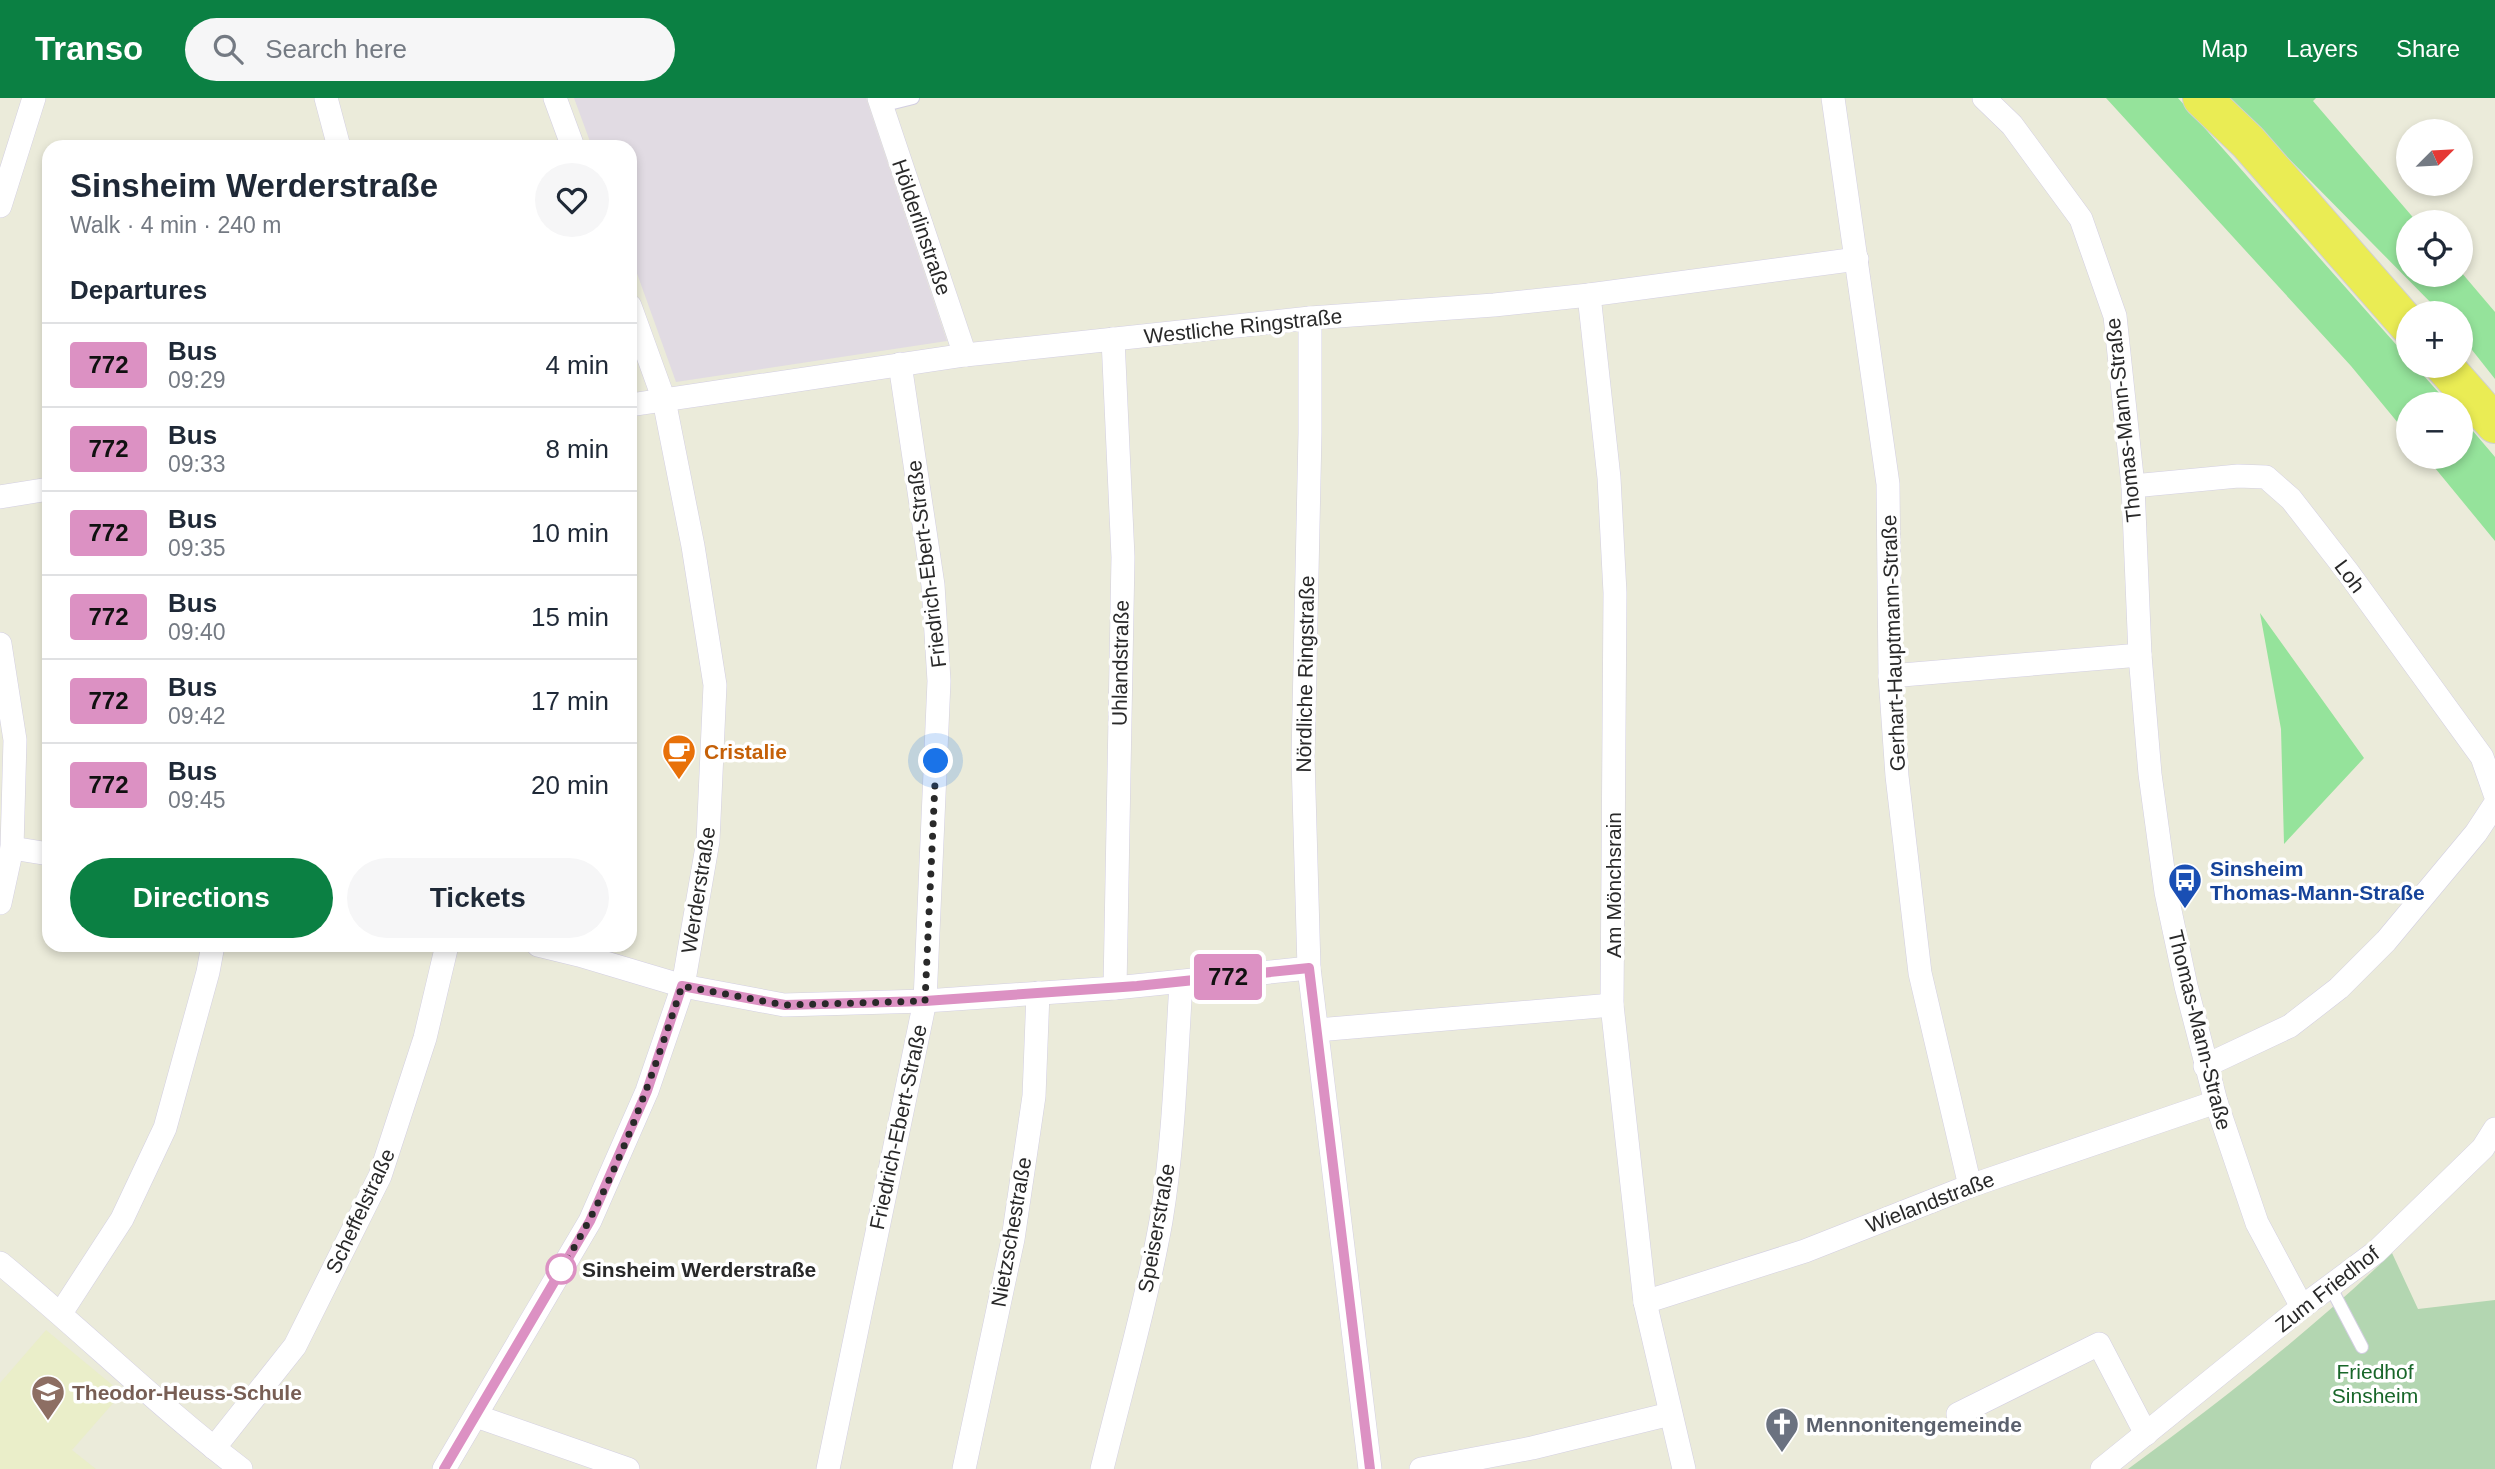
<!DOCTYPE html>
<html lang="en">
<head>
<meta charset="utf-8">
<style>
  body { margin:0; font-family:Helvetica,sans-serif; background:#f6f6f7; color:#1f2937; height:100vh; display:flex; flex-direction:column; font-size:26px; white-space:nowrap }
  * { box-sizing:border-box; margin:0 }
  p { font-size:23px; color:#747a83 }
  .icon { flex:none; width:38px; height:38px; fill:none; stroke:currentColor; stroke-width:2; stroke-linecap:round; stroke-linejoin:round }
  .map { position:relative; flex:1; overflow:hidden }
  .panel { position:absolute; left:42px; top:42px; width:595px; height:812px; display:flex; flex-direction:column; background:#fff; border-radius:21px; box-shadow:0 4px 10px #0003 }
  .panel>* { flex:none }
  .badge { padding:0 14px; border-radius:5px; font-size:24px; line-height:46px }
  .needle { width:46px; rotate:66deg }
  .buttons { position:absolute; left:2396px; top:21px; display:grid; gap:14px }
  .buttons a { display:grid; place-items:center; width:77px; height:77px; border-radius:50%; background:#fff; box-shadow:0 4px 10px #0003; font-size:35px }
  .you { position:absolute; width:35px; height:35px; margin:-18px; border:5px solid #fff; border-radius:50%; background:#1a73e8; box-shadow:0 0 0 10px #1a73e833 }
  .map>.badge { position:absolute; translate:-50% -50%; box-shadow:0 0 0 4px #fff }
  h2 { padding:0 28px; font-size:26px; line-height:63px }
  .round { display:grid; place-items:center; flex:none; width:74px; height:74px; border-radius:37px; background:#f6f6f7 }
  .overview { display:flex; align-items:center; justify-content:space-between; height:119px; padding:0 28px }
  h1 { font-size:33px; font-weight:700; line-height:52px }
  .action { display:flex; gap:14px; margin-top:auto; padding:14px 28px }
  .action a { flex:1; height:80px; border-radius:42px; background:#0b8043; color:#fff; font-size:28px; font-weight:700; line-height:80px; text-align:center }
  .action a+a { background:#f6f6f7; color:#1f2937 }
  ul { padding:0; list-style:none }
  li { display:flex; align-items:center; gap:21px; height:84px; padding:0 28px; border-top:2px solid #e0e1e3 }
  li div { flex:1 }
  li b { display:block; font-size:26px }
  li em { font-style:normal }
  li .badge { min-width:77px; font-weight:700; text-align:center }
  header { display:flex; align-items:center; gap:42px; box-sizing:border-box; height:98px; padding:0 35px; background:#0b8043; color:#fff }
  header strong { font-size:33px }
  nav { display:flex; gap:38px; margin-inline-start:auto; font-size:24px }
  .search { width:490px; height:63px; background:#f6f6f7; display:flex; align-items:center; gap:18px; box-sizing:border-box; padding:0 24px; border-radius:38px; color:#747a83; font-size:26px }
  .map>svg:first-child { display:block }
  .industrial { fill:#e1dbe3 }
  .education { fill:#eaeec9 }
  .green { fill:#95e39b }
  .cemetery { fill:#b3d6b1 }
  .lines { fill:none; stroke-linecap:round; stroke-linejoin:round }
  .service-casing { stroke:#d3cfe2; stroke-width:14 }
  .minor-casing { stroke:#d3cfe2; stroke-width:24 }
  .trunk-casing { stroke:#d0d0d0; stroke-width:40 }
  .service { stroke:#fff; stroke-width:12 }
  .minor { stroke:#fff; stroke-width:23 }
  .trunk { stroke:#eaec54; stroke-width:38 }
  .line-casing { stroke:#fff; stroke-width:16 }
  .line { stroke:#dc91c3; stroke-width:10 }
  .walk { stroke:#292929; stroke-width:7; stroke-dasharray:0 12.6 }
  .stop-dot { fill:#fff; stroke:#dc91c3; stroke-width:3.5 }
  .labels { text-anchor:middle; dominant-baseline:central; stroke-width:7; stroke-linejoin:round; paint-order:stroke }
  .street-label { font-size:21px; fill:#292929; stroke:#fff }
  .food-label { font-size:21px; font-weight:bold; fill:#c56008; stroke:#fff; text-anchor:start }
  .transit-label { font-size:21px; font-weight:bold; fill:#164399; stroke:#fff; text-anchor:start }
  .stop-label { font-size:21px; font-weight:bold; fill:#292929; stroke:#fff; text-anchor:start }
  .park-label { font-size:21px; fill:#186629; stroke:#fff }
  .education-label { font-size:21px; font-weight:bold; fill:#785e54; stroke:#fff; text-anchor:start }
  .worship-label { font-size:21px; font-weight:bold; fill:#5b616d; stroke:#fff; text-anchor:start }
</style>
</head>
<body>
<header>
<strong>Transo</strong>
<div class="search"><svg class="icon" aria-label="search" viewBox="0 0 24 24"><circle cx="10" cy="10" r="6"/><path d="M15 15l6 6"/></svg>Search here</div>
<nav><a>Map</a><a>Layers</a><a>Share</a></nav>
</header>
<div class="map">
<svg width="2495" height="1371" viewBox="0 0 2495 1371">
  <rect width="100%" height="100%" fill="#ebebda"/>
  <polygon class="industrial" points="574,0 866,0 947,243 676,284 630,156 630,49 592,49"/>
  <polygon class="education" points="46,1232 122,1295 72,1352 96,1371 0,1371 0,1285"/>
  <g class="green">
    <polygon points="2106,0 2178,0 2408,260 2408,268 2415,268 2449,306 2408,306 2408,337 2351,268"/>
    <polygon points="2229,0 2316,0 2313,3 2417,124 2408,124 2408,177 2460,177 2461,174 2495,214 2495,281 2461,238 2460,215 2441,215"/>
    <polygon points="2461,319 2495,359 2495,443 2426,359 2460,359"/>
    <polygon points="2260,515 2364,660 2284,746 2281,631"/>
  </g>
  <path class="cemetery" d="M 2392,1155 L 2418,1211 L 2495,1202 L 2495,1371 L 2128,1371 C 2220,1304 2310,1233 2392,1155 Z"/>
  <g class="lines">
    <g class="service-casing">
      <g id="service">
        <polyline points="881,8 913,0"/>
        <polyline points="2330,1188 2362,1249"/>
      </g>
    </g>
    <g class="minor-casing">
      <g id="minor">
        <polyline points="326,0 339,49"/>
        <polyline points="555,0 573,49"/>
        <polyline points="879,0 965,257"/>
        <polyline points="1833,0 1888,386 1890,578 1897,678 1920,875 1970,1088"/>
        <polyline points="1984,0 2012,27 2081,121 2115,218 2133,388 2140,557 2150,676 2166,794 2186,888 2216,1004 2257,1125 2302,1209"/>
        <polyline points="0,108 34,0"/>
        <polyline points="1589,197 1609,380 1615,495 1612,907 1645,1204 1684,1371"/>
        <polyline points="1310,220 1310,335 1303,660 1309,870 1370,1371"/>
        <polyline points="1113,241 1123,459 1115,890"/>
        <polyline points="630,307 965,257 1310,220 1494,207 1589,197 1857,161"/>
        <polyline points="2133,388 2238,378 2266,379 2291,401 2347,473 2482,659 2495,696"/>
        <polyline points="0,399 49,391"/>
        <polyline points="0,546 15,642 12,750 0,805"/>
        <polyline points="1890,578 2140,557"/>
        <polyline points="12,750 49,756"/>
        <polyline points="538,847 579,857 683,888 784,907 925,903 1115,890 1309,870"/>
        <polyline points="1317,932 1612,907"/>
        <polyline points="2205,968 2290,928 2339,890 2386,843 2476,735 2495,706"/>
        <path d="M 0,1165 C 82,1232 157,1307 241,1371"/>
        <polyline points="1645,1204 1805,1153 1970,1088 2216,1004"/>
        <polyline points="61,1215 122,1121 165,1030 208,874 213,847"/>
        <polyline points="1958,1316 2099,1246 2146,1336"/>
        <polyline points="476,1318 628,1371"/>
        <polyline points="214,1350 295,1248 380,1078 425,940 447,847"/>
        <polyline points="444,1371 590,1123 647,993 683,888 708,743 715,587 693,448 664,302 630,208"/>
        <polyline points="828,1371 925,903 939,583 933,487 900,266"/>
        <polyline points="964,1371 1013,1141 1034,998 1038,895"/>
        <path d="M 1102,1371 C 1122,1289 1146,1206 1161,1123 C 1174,1044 1176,964 1181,885"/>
        <polyline points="1421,1371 1532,1350 1670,1316"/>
        <polyline points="2102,1371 2302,1209 2376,1154 2483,1050 2495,1031"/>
      </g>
    </g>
    <g class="trunk-casing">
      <g id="trunk">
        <polyline points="2202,0 2248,44 2408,227"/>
        <polyline points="2444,268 2495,326"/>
      </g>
    </g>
    <use href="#service" class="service"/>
    <use href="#minor" class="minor"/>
    <use href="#trunk" class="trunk"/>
  </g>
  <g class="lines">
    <g class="line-casing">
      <polyline id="line" points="444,1371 590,1123 647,993 682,888 785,907 925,903 1137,888 1309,870 1370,1371"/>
    </g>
    <use href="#line" class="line"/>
    <path class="walk" d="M 561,1171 C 616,1084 650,985 682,888 L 785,907 L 925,903 L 936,663"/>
  </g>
  <defs>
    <g id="cafe-pin" transform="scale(1.75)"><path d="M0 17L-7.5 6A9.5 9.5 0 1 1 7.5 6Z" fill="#e8710a" stroke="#fff"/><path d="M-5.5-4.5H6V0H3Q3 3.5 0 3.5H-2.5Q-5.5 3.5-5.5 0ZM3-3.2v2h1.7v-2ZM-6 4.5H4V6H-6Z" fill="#fff"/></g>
    <g id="bus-pin" transform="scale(1.75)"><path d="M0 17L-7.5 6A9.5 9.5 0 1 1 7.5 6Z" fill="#1a4fb4" stroke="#fff"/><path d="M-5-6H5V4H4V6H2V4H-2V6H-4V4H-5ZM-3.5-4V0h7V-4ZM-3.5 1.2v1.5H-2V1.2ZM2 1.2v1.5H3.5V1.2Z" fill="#fff"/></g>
    <g id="school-pin" transform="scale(1.75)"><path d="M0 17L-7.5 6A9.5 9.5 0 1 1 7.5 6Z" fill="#8d6e63" stroke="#fff"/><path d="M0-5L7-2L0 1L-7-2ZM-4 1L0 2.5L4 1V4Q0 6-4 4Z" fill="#fff"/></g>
    <g id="church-pin" transform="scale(1.75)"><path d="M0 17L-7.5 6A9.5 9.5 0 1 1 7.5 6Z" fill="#6b7280" stroke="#fff"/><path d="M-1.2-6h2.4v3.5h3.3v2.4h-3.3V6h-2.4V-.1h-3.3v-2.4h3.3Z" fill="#fff"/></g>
  </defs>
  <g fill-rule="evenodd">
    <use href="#cafe-pin" x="679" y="653"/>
    <use href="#bus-pin" x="2185" y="782"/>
    <use href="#school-pin" x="48" y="1294"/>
    <use href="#church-pin" x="1782" y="1326"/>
  </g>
  <circle class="stop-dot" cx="561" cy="1171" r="14"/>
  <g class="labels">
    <g class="street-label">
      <text transform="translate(922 129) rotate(71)">Hölderlinstraße</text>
      <text transform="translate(1243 228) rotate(-6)">Westliche Ringstraße</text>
      <text transform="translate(2123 322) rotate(-96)">Thomas-Mann-Straße</text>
      <text transform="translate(926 466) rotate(-97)">Friedrich-Ebert-Straße</text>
      <text transform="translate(2350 478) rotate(53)">Loh</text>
      <text transform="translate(1893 545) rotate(-92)">Gerhart-Hauptmann-Straße</text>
      <text transform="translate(1120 565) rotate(-89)">Uhlandstraße</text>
      <text transform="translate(1305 576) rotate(-89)">Nördliche Ringstraße</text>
      <text transform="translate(1613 787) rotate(-90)">Am Mönchsrain</text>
      <text transform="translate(698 792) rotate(-81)">Werderstraße</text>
      <text transform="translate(2200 932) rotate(76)">Thomas-Mann-Straße</text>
      <text transform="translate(898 1029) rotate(-78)">Friedrich-Ebert-Straße</text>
      <text transform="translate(1930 1104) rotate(-21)">Wielandstraße</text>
      <text transform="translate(360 1113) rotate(-65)">Scheffelstraße</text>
      <text transform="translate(1156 1130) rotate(-80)">Speiserstraße</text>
      <text transform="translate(1011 1134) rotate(-80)">Nietzschestraße</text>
      <text transform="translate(2327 1191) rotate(-38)">Zum Friedhof</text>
    </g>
    <g class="food-label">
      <text x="704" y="653">Cristalie</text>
    </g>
    <g class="transit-label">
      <text x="2210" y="770">Sinsheim<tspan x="2210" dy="24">Thomas-Mann-Straße</tspan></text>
    </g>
    <g class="stop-label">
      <text x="582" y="1171">Sinsheim Werderstraße</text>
    </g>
    <g class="park-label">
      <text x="2375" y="1273">Friedhof<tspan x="2375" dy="24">Sinsheim</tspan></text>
    </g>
    <g class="education-label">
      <text x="72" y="1294">Theodor-Heuss-Schule</text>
    </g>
    <g class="worship-label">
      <text x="1806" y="1326">Mennonitengemeinde</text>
    </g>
  </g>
</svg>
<div class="buttons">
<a><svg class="needle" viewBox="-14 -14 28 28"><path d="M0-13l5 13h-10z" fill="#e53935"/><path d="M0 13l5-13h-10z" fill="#747a83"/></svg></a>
<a><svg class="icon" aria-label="locate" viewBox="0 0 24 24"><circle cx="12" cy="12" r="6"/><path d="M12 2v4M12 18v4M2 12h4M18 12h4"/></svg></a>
<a>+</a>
<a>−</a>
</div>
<div class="you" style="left:936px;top:663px"></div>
<b class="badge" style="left:1228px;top:879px;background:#dc91c3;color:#111">772</b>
<section class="panel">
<div class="overview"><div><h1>Sinsheim Werderstraße</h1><p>Walk · 4 min · 240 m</p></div><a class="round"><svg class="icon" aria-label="heart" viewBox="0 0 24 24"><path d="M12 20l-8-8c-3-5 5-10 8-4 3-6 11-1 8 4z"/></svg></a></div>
<h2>Departures</h2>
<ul>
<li><span class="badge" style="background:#dc91c3;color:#111">772</span><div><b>Bus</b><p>09:29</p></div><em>4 min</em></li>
<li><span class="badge" style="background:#dc91c3;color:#111">772</span><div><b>Bus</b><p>09:33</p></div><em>8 min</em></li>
<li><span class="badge" style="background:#dc91c3;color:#111">772</span><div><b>Bus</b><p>09:35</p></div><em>10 min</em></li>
<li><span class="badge" style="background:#dc91c3;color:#111">772</span><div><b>Bus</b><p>09:40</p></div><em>15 min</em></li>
<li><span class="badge" style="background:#dc91c3;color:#111">772</span><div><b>Bus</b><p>09:42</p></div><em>17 min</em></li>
<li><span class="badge" style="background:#dc91c3;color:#111">772</span><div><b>Bus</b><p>09:45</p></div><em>20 min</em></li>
</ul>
<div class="action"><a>Directions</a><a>Tickets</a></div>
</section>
</div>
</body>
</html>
